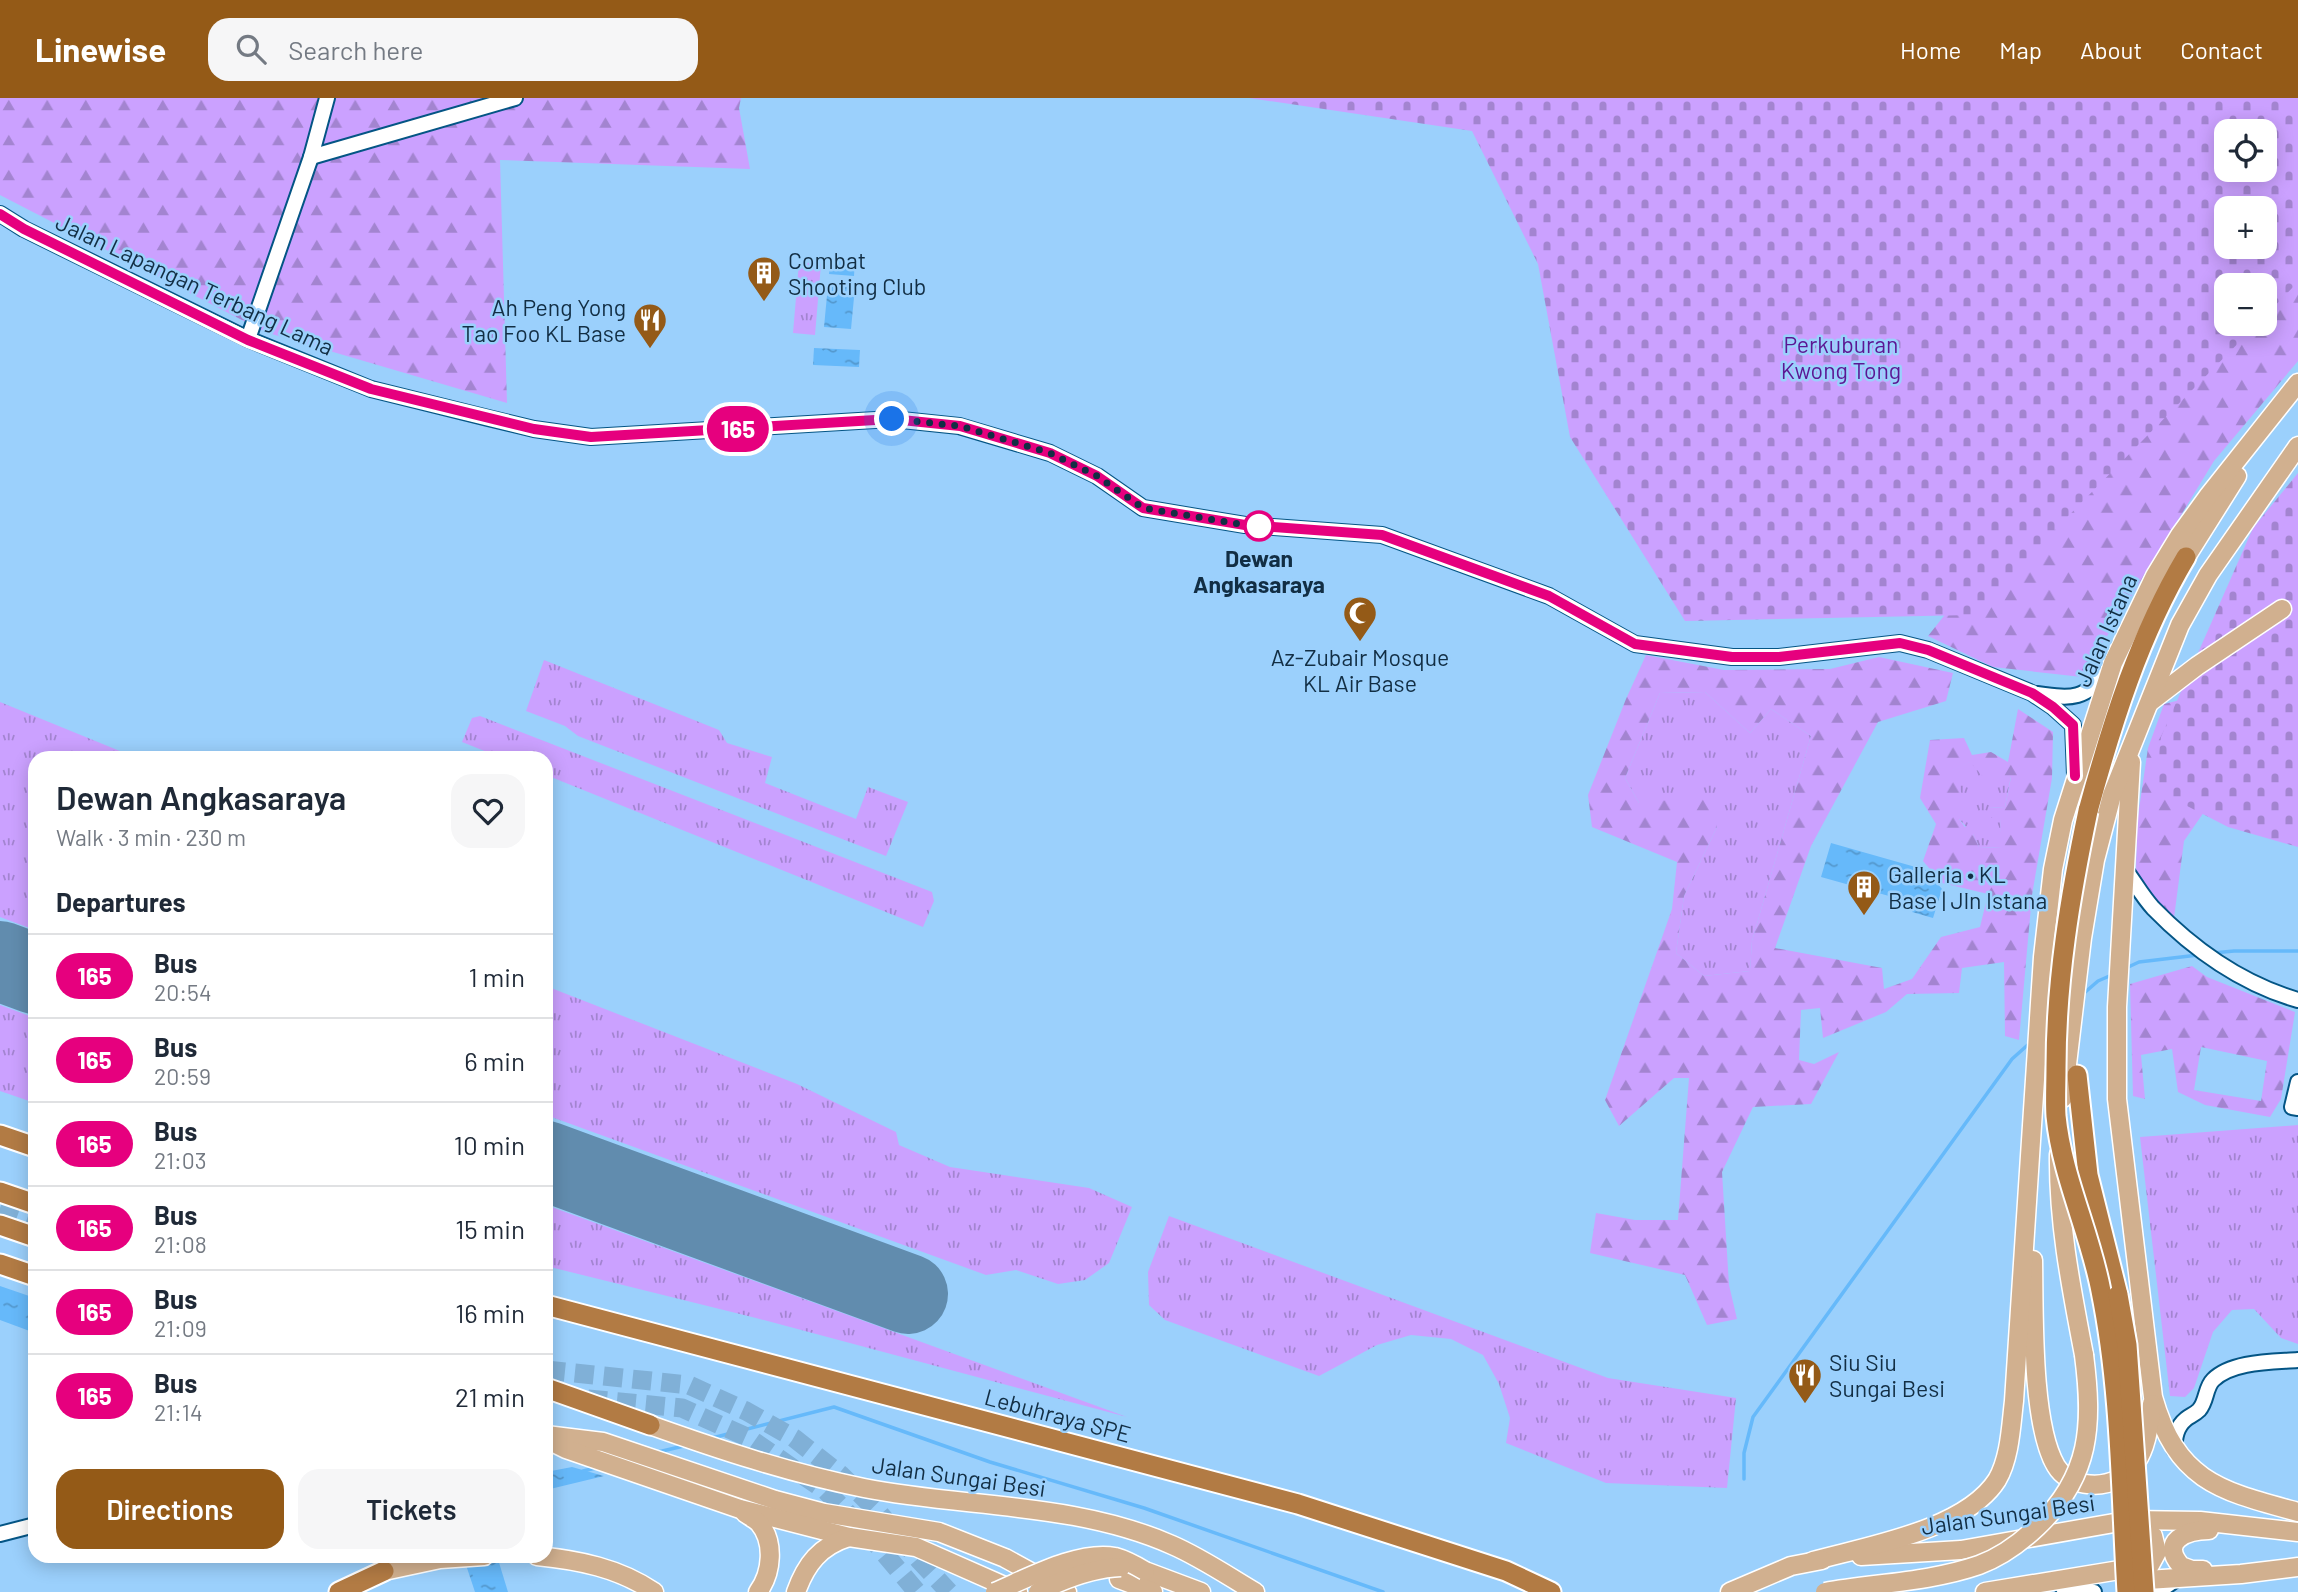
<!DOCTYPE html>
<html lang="en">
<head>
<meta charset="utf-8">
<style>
  body { margin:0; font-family:Barlow,sans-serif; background:#f6f6f7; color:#1f2937; height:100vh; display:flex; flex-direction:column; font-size:26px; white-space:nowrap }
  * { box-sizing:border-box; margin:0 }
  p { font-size:23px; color:#747a83 }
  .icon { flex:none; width:38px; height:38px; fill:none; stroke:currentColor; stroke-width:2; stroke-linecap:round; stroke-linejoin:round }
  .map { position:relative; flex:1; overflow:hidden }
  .drawer { position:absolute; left:28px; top:653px; width:525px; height:812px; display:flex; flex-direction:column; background:#fff; border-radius:21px; box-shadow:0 4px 18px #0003 }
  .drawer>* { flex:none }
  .badge { padding:0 14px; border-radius:23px; font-size:24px; line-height:46px }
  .fabs { position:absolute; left:2214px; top:21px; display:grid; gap:14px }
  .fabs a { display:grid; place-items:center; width:63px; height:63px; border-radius:14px; background:#fff; box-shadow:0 4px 18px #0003; font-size:35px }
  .you { position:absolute; width:35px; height:35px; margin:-18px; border:5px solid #fff; border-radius:50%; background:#1a73e8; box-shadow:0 0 0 10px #1a73e833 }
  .map>.badge { position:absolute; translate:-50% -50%; box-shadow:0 0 0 4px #fff }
  h2 { padding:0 28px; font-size:26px; line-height:63px }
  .round { display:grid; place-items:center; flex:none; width:74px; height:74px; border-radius:21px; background:#f6f6f7 }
  .overview { display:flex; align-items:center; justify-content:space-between; height:119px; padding:0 28px }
  h1 { font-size:33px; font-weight:600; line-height:52px }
  .cta { display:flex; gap:14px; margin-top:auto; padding:14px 28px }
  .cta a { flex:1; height:80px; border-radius:21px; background:#945a17; color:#fff; font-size:28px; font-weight:600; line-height:80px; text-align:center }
  .cta a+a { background:#f6f6f7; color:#1f2937 }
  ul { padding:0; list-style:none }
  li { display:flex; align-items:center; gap:21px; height:84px; padding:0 28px; border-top:2px solid #e0e1e3 }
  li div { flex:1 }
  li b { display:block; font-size:26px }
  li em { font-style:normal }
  li .badge { min-width:77px; font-weight:700; text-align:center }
  header { display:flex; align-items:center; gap:42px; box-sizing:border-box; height:98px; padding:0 35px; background:#945a17; color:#fff }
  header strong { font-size:33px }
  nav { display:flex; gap:38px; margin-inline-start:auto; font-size:24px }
  .search { width:490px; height:63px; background:#f6f6f7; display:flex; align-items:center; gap:18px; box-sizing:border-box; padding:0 24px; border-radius:21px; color:#747a83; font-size:26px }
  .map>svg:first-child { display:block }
  .grass { fill:url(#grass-tufts) }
  .forest { fill:url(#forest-firs); fill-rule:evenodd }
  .cemetery { fill:url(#cemetery-stones); fill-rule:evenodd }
  .water { fill:url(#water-ripples) }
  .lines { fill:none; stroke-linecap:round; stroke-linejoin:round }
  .stream { stroke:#66b9fa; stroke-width:3.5 }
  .runway { stroke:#618cae; stroke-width:80 }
  .highway-tunnel { stroke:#80b0d7; stroke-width:19; stroke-dasharray:19 10; stroke-linecap:butt }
  .minor-casing { stroke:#045585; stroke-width:18 }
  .major-casing { stroke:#fff; stroke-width:21 }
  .highway-casing { stroke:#fff; stroke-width:23 }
  .minor { stroke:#fff; stroke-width:14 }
  .major { stroke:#d1b08f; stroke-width:18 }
  .highway { stroke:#b27b44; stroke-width:19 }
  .major-bridge-casing { stroke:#fff; stroke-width:21; stroke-linecap:butt }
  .highway-bridge-casing { stroke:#fff; stroke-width:23; stroke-linecap:butt }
  .major-bridge { stroke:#d1b08f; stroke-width:18 }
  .highway-bridge { stroke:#b27b44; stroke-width:19 }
  .line-casing { stroke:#fff; stroke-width:16 }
  .line { stroke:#e6007e; stroke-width:10 }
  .walk { stroke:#122e44; stroke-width:7; stroke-dasharray:0 12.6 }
  .stop-dot { fill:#fff; stroke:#e6007e; stroke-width:3.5 }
  .labels { text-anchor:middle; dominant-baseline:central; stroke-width:5; stroke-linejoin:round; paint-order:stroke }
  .poi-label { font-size:23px; fill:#122e44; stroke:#9bd0fc; text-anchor:start }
  .street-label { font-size:23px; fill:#122e44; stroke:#9bd0fc }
  .park-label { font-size:23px; fill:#5c1693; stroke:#9bd0fc }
  .stop-label { font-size:23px; font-weight:bold; fill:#122e44; stroke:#9bd0fc }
</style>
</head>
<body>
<header>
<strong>Linewise</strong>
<div class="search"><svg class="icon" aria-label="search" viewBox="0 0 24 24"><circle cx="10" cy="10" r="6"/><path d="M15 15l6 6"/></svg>Search here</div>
<nav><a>Home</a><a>Map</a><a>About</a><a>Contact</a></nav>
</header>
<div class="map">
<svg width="2298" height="1494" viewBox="0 0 2298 1494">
  <defs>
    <pattern id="grass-tufts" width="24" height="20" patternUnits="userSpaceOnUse" patternTransform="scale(1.75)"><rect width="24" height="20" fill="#cba1ff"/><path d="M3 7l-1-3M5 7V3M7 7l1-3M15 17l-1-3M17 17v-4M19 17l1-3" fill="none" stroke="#a384d0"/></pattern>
    <pattern id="forest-firs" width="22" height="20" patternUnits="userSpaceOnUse" patternTransform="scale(1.75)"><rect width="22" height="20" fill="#cba1ff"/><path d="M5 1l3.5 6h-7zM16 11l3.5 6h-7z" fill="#a384d0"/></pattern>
    <pattern id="cemetery-stones" width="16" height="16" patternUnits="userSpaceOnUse" patternTransform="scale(1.75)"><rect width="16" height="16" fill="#cba1ff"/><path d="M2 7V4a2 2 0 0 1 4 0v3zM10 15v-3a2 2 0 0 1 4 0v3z" fill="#a384d0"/></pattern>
    <pattern id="water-ripples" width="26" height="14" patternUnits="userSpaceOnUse" patternTransform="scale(1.75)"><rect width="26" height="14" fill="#66b9fa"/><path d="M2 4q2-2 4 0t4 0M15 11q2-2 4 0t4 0" fill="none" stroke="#5397cc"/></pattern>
  </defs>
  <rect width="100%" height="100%" fill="#9bd0fc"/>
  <g class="grass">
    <polygon points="799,164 821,166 815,237 793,235"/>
    <polygon points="544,562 719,632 727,645 772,659 765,685 856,721 868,689 908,704 886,758 578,638 565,628 526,613"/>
    <polygon points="1705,594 1750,635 1771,611 1811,638 1752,843 1750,873 1704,878 1676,855 1684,798 1717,729 1639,705 1625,680 1660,595"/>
    <polygon points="0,604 137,660 35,660 35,832 0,819"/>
    <polygon points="480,618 932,794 934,803 923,829 546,677 546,660 502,660 462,644 472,620"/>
    <polygon points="1971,663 2011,678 2005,709 1988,710 2000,720 2002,750 1979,749 1973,736 1959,721 1952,672"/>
    <polygon points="546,888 797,986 896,1034 899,1047 950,1069 1089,1090 1132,1109 1109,1165 1085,1182 1058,1186 1016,1172 986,1177 546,1017"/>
    <polygon points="0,907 35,920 35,1005 0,993"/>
    <polygon points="2298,1027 2298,1246 2281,1240 2254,1211 2232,1212 2213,1234 2194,1290 2185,1299 2170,1298 2140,1039"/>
    <polygon points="546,1107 1127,1319 756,1220 546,1168"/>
    <polygon points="1169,1118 1608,1280 1736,1300 1727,1390 1606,1385 1506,1345 1510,1320 1499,1286 1483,1257 1451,1241 1411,1237 1377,1247 1319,1278 1165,1222 1149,1207 1148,1174"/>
  </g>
  <g class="forest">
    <polygon points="0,0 741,0 739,10 750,71 500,62 507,305 265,234 0,97"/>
    <polygon points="2226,110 2226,226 2264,226 2265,191 2298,178 2298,263 2214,363 2082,579 1993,569 1928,538 1993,456"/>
    <path d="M 1646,557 L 1724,572 L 1830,571 L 1879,559 L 1953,575 L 1946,603 L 1878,624 L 1811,748 L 1775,850 L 1882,870 L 1884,891 L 1912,881 L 1941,839 L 1980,829 L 1988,796 L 1942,785 L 1923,763 L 1936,726 L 1920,700 L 1930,642 L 1964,640 L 1972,657 L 1991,654 L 2008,664 L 2018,611 L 2053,634 L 2052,680 L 2032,797 L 2019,942 L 2005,938 L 2004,864 L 1962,870 L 1959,895 L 1907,896 L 1886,914 L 1823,940 L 1820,910 L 1801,912 L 1799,962 L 1814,966 L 1839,954 L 1811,1006 L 1753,1009 L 1722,1074 L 1729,1187 L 1737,1221 L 1707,1227 L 1685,1177 L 1590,1155 L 1596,1115 L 1635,1122 L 1678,1122 L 1689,980 L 1674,980 L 1619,1028 L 1605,1002 L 1672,811 L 1677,764 L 1592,729 L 1588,697 L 1626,601 ZM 1705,594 L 1750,635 L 1771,611 L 1811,638 L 1752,843 L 1750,873 L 1704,878 L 1676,855 L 1684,798 L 1717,729 L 1716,697 L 1639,705 L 1625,680 L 1660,595 ZM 1970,664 L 1986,682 L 2011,679 L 2005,709 L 1988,710 L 1988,720 L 2000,720 L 2001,750 L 1979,749 L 1973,736 L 1977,730 L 1972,725 L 1965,729 L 1959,721 L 1965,705 L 1953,672 Z"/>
    <polygon points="2200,597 2222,688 2184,743 2174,820 2150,800 2136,773 2137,725 2148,650 2164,606"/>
    <path d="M 2192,868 L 2207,879 L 2295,914 L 2281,1001 L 2270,1019 L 2205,1007 L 2178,994 L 2172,951 L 2141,957 L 2145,1001 L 2133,998 L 2130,886 ZM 2201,949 L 2267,963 L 2261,1003 L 2194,992 Z"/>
  </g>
  <g class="cemetery">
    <path d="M 1249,0 L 2298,0 L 2298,184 L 2265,218 L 2264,187 L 2226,187 L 2226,226 L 2257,226 L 1971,517 L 1685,523 L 1570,339 L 1538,166 L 1472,33 ZM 2226,33 L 2264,33 L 2264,72 L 2226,72 ZM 2226,110 L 2264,110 L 2264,149 L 2226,149 Z"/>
    <polygon points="2298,375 2298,749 2228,729 2154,691 2161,639 2253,430"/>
  </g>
  <g class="water">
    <polygon points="831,161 855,163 854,178 829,176"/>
    <polygon points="828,187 855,189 851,231 824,229"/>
    <polygon points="814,250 860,252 859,269 813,267"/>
    <polygon points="1831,745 1926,772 1942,791 1933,820 1912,814 1914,805 1821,779"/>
    <polygon points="0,1188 35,1200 35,1235 0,1222"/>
    <polygon points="572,1369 604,1378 546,1392 546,1374"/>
    <polygon points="463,1458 497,1458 508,1494 475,1494"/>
  </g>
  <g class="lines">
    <g class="stream">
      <polyline points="2213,855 2234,853 2298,853"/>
      <polyline points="2124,871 2139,864 2198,857"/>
      <polyline points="2083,896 2098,883 2114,876"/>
      <polyline points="712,1340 834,1309 990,1364 1144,1410 1383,1494"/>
      <polyline points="658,1354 688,1347"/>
      <polyline points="583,1373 600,1369"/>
      <polyline points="1744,1381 1744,1355 1753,1319 2012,961 2031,944"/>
    </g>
    <g class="runway">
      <polyline points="0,863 35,876"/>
      <polyline points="546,1063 908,1196"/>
    </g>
    <g class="highway-tunnel">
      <polyline points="0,1110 35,1122"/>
      <polyline points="546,1272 689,1287 746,1313 794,1340 841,1377 880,1416 920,1463 949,1494"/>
      <polyline points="588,1301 682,1310 749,1340 826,1393 868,1436 917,1494"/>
    </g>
    <g class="minor-casing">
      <g id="minor">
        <polyline points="311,59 515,0"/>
        <polyline points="0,116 24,131 248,241 371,291 488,320 534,331 591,339 892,321 959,328 1050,355 1097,378 1143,410 1245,427 1382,437 1549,498 1635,546 1732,559 1779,559 1900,545 1928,552 2032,595 2053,609 2073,627 2075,677"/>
        <polyline points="248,241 311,59 327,0"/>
        <path d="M 2037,596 C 2074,601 2084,602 2108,572"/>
        <path d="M 2124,770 C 2134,783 2142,798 2153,810 C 2194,852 2242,886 2298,902"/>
        <polyline points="2298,984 2292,1009 2298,1010"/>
        <path d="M 2174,1351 C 2175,1340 2176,1329 2186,1321 C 2190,1318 2195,1316 2199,1312 C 2207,1303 2205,1290 2213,1282 C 2232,1263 2273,1264 2298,1262"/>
        <polyline points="0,1436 35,1427"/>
        <polyline points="2063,1490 2094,1494"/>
        <polyline points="2158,1494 2178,1480"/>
      </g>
    </g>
    <g class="major-casing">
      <g id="major">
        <polyline points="2186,459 2237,378"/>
        <polyline points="2150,604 2197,568 2282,511"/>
        <path d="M 2131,664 L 2117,909 L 2117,1001 L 2153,1299 C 2177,1384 2221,1393 2298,1414"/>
        <polyline points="2063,1000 2082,840 2095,762 2112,697 2180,527 2208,477 2298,348"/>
        <path d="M 2059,1056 C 2058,1124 2071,1189 2084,1257"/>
        <path d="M 2033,1162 C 2034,1213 2031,1326 2056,1368 C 2068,1388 2099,1391 2118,1381 C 2145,1367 2149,1332 2152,1306"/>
        <path d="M 650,1327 C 720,1352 790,1375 864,1390 C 965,1410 1075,1404 1172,1447 C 1200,1459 1228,1478 1255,1494"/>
        <polyline points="546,1337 603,1344 775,1402 824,1415 939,1434 1005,1460 1067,1494"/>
        <polyline points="546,1341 566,1351 740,1411 849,1439 916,1449 1018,1494"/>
        <path d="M 745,1415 C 749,1418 755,1421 759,1425 C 775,1444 772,1475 758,1494"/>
        <path d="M 537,1458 C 578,1462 619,1470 654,1494"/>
        <polyline points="1861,1458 1961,1452 2131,1422 2200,1423 2298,1434"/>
        <path d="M 1813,1463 C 1867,1448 1965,1432 1997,1382 C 2010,1360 2011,1328 2014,1303 L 2043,859 L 2053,771 L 2063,722 L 2113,565 L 2155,478 L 2180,437 L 2209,397 L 2298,285"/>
        <path d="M 2203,1472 L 2192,1472 L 2181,1468 C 2159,1443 2187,1432 2209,1432"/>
        <polyline points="384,1473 440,1461 484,1458"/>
        <polyline points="1145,1473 1201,1494"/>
        <polyline points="1119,1481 1153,1494"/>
        <polyline points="2131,1483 2241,1476 2298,1469"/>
        <path d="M 796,1494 C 806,1466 820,1448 849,1439"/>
        <polyline points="1730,1494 1791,1468 1822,1462"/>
        <polyline points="1985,1494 2150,1467 2157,1454 2153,1438 2145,1433 2126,1432"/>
      </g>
    </g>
    <g class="highway-casing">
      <g id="highway">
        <path d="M 2088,713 C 2112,625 2139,538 2186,459"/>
        <polyline points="2077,977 2088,1077 2118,1197"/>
        <polyline points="0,1037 35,1049"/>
        <polyline points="0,1094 35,1106"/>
        <polyline points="0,1127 35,1139"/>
        <polyline points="0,1166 35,1178"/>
        <polyline points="546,1207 1298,1406 1506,1473 1551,1494"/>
        <polyline points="546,1290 650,1327"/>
        <polyline points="339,1494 384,1473"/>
      </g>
    </g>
    <use href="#minor" class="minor"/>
    <use href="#major" class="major"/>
    <use href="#highway" class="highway"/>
    <g class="major-bridge-casing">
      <g id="major-bridge">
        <path d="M 995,1494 C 1028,1480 1079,1452 1115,1459 C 1126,1462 1135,1467 1145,1473"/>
        <path d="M 1038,1494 C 1064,1481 1092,1470 1121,1469"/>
        <path d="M 1825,1494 C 1876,1485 1930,1484 1979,1467 C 2001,1459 2020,1445 2037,1429 C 2091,1378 2093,1327 2084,1257"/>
      </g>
    </g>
    <g class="highway-bridge-casing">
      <g id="highway-bridge">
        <path d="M 2088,713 C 2070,798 2056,883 2056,970 C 2056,986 2055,1003 2056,1018 C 2062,1079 2090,1134 2101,1193 C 2121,1291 2121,1394 2127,1494"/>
        <polyline points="2118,1197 2127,1247 2144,1494"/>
      </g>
    </g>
    <use href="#major-bridge" class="major-bridge"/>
    <use href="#highway-bridge" class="highway-bridge"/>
  </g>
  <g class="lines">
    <g class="line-casing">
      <polyline id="line" points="0,116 24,131 248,242 371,291 534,331 591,339 892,321 960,328 1050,355 1097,378 1143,410 1245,427 1382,437 1549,498 1635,546 1732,559 1779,559 1900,545 1928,552 2032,595 2053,609 2073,627 2075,678"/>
    </g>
    <use href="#line" class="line"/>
    <polyline class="walk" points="892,321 960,328 1050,355 1097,378 1143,410 1245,427 1271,429 1259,428"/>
  </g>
  <defs>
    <g id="building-pin" transform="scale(1.75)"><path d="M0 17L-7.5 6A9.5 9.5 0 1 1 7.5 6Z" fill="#945a17" stroke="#9bd0fc"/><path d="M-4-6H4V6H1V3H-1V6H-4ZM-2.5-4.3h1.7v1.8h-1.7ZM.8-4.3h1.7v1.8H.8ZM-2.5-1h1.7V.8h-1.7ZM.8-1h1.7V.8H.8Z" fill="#fff"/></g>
    <g id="restaurant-pin" transform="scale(1.75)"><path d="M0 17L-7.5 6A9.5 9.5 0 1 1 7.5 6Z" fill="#945a17" stroke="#9bd0fc"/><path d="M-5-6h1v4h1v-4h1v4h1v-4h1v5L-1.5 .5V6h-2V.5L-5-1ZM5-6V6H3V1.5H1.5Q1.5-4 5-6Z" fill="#fff"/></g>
    <g id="mosque-pin" transform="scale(1.75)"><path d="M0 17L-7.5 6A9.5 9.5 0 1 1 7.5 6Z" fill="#945a17" stroke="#9bd0fc"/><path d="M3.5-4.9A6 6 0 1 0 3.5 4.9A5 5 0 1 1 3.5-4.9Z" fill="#fff"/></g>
  </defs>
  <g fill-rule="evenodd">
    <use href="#building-pin" x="764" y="175"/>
    <use href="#restaurant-pin" x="650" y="222"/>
    <use href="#mosque-pin" x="1360" y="515"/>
    <use href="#building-pin" x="1864" y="789"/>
    <use href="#restaurant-pin" x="1805" y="1277"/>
  </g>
  <circle class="stop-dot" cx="1259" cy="428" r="14"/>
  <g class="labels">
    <g class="poi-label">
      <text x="788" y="162">Combat<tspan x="788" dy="26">Shooting Club</tspan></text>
      <text x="626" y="209" text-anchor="end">Ah Peng Yong<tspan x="626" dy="26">Tao Foo KL Base</tspan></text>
      <text x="1360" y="559" text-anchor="middle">Az-Zubair Mosque<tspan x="1360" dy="26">KL Air Base</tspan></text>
      <text x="1888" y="776">Galleria • KL<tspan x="1888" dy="26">Base | Jln Istana</tspan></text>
      <text x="1829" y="1264">Siu Siu<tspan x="1829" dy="26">Sungai Besi</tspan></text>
    </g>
    <g class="street-label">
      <text transform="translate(195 186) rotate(25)">Jalan Lapangan Terbang Lama</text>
      <text transform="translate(2105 532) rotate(-66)">Jalan Istana</text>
      <text transform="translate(1058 1317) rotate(15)">Lebuhraya SPE</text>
      <text transform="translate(959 1378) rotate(8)">Jalan Sungai Besi</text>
      <text transform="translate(2008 1416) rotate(-8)">Jalan Sungai Besi</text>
    </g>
    <g class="park-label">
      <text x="1841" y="246">Perkuburan<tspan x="1841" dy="26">Kwong Tong</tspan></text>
    </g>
    <g class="stop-label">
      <text x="1259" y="460">Dewan<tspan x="1259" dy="26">Angkasaraya</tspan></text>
    </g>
  </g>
</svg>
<div class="fabs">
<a><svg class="icon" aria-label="locate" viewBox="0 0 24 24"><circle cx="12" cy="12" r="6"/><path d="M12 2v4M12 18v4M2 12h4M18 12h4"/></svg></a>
<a>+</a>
<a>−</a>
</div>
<div class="you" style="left:892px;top:321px"></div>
<b class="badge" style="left:738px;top:331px;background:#e6007e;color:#fff">165</b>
<section class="drawer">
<div class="overview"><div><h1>Dewan Angkasaraya</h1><p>Walk · 3 min · 230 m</p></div><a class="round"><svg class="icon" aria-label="heart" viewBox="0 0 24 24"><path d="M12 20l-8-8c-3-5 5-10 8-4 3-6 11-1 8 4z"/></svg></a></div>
<h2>Departures</h2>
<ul>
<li><span class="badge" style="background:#e6007e;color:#fff">165</span><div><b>Bus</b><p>20:54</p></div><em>1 min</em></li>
<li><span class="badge" style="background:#e6007e;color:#fff">165</span><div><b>Bus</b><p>20:59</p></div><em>6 min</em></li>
<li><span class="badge" style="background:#e6007e;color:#fff">165</span><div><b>Bus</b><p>21:03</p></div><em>10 min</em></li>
<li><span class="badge" style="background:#e6007e;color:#fff">165</span><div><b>Bus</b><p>21:08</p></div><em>15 min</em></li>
<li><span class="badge" style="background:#e6007e;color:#fff">165</span><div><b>Bus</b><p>21:09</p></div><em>16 min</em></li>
<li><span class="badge" style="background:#e6007e;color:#fff">165</span><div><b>Bus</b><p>21:14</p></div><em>21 min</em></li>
</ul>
<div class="cta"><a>Directions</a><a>Tickets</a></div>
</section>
</div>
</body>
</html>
